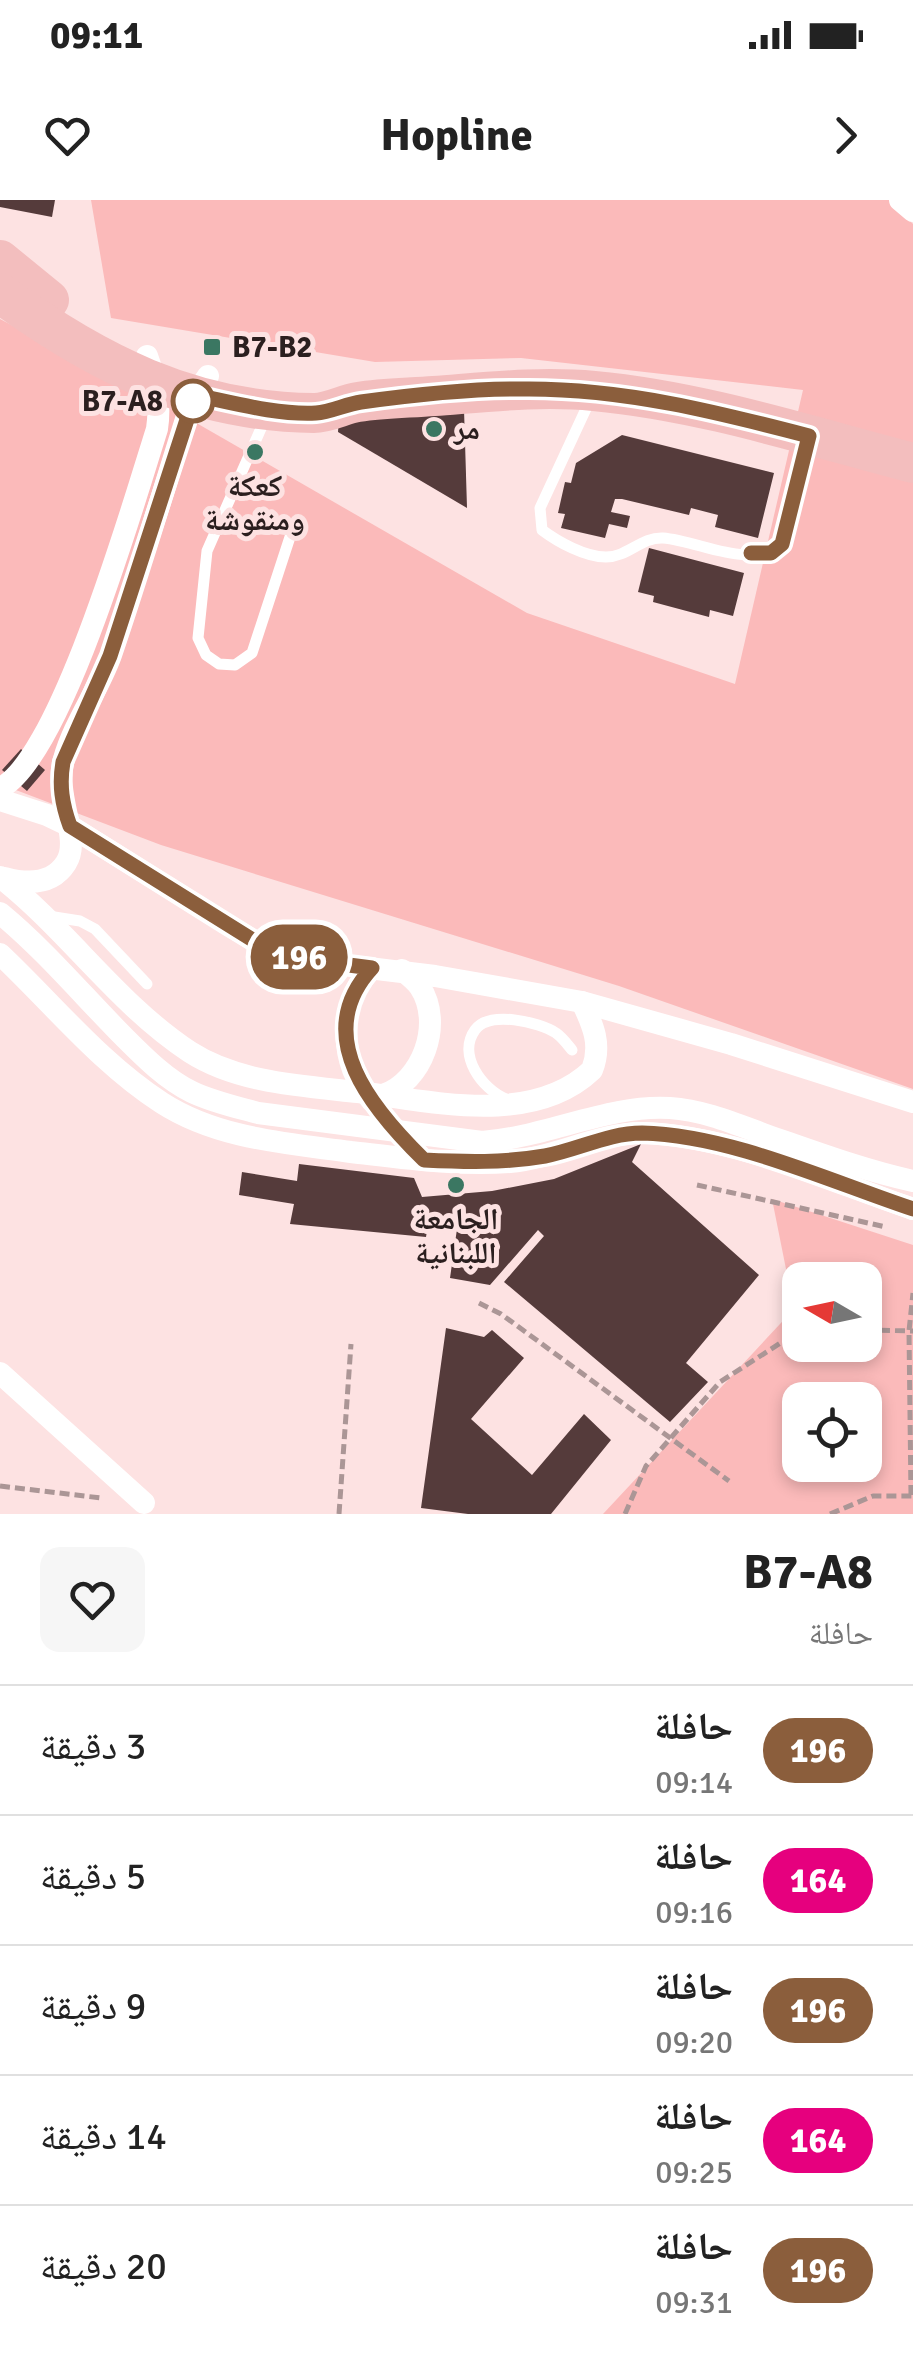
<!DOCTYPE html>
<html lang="ar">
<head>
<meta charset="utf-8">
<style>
  body { margin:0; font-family:Signika,"Noto Naskh Arabic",sans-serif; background:#f6f6f6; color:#222; direction:rtl; height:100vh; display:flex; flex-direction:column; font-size:38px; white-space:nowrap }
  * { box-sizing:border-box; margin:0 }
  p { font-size:32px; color:#767676 }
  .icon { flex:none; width:55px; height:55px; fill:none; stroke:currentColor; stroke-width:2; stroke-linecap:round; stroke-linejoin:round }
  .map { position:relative; height:1314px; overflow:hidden; direction:ltr }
  .side { display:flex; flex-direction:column; background:#fff; flex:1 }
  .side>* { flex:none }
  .badge { padding:0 20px; border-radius:32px; font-size:35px; line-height:65px }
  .needle { width:65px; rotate:279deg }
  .buttons { position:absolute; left:782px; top:1062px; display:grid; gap:20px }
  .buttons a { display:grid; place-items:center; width:100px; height:100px; border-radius:20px; background:#fff; box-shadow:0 5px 15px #0003; font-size:50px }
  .map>.badge { position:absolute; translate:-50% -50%; box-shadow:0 0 0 5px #fff }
  .round { display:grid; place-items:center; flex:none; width:105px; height:105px; border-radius:20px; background:#f6f6f6 }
  .headline { display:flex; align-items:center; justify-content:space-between; height:170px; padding:0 40px }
  h1 { font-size:48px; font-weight:700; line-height:75px }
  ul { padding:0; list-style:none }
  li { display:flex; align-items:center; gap:30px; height:130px; padding:0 40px; border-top:2px solid #e0e0e0 }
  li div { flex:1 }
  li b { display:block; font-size:38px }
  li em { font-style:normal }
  li .badge { min-width:110px; font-weight:700; text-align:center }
  .status { display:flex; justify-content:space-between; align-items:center; height:70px; padding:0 50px; background:#fff; direction:ltr }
  .status svg { height:28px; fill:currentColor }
  header { display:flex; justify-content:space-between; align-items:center; height:130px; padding:0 40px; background:#fff; font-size:45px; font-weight:700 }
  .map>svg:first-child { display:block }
  .green { fill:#fbbaba; fill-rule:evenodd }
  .building { fill:#553b3b }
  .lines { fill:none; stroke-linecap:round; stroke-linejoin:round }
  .path { stroke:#ab9696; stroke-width:5; stroke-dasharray:10 5; stroke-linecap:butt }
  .lane { stroke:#fff; stroke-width:11 }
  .street { stroke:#fff; stroke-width:22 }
  .highway { stroke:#f3bebe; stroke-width:40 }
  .line-casing { stroke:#fff; stroke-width:22 }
  .line { stroke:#8b5e3c; stroke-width:15 }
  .poi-dot { fill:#3b7762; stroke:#fde2e2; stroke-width:4 }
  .stop-dot { fill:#fff; stroke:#8b5e3c; stroke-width:5 }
  .labels { text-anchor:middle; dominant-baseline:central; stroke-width:10; stroke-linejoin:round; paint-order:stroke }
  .poi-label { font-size:30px; font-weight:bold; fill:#2b1f1f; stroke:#fde2e2; text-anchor:start }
  .stop-label { font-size:30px; font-weight:bold; fill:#2b1f1f; stroke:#fde2e2; text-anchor:end }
</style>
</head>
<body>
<div class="status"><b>09:11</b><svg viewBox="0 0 49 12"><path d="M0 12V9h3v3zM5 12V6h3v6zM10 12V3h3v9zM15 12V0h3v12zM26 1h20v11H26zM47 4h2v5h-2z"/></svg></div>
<header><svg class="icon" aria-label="forward" viewBox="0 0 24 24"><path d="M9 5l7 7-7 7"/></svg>Hopline<svg class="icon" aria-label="heart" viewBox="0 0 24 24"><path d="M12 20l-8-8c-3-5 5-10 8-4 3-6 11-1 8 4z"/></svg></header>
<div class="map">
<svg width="913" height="1314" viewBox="0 0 913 1314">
  <rect width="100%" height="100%" fill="#fde2e2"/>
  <g class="green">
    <polygon points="91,0 889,0 913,24 913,889 619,786 161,645 0,584 0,119 179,213 527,413 735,484 803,190 521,158 375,162 111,118"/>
    <path d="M 772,999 L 913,1045 L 913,1314 L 603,1314 L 794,1109 ZM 865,1080 L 865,1145 L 800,1145 L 800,1080 ZM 865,1200 L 865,1265 L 800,1265 L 800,1200 Z"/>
  </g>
  <g class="building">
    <polygon points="0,0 55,0 52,17 0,7"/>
    <polygon points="464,209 467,308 338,232 339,215"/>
    <polygon points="622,235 774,273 758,338 715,327 718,315 691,308 689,315 622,299 615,299 611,312 630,316 627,328 609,324 605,338 561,328 565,314 558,313 565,282 571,283 576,263"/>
    <polygon points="649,348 744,373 733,416 710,410 709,417 653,402 654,396 638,392"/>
    <polygon points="21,549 45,570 27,591 2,570"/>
    <polygon points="641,944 632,962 759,1075 686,1163 708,1182 670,1222 504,1082 544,1036 538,1030 490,1085 450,1078 458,1022 429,1018 426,1037 290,1024 294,1004 239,995 242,972 297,981 299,964 414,978 422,997 492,991 554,979"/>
    <polygon points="446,1128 484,1137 492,1130 524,1158 471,1219 532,1275 584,1214 611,1240 551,1314 468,1314 421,1308"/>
  </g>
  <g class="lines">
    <g class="path">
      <polyline points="697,985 886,1027"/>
      <polyline points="479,1103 501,1114 729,1281"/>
      <polyline points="865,1130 913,1131"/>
      <polyline points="0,1286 101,1298"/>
      <polyline points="911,1295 909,1131 913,1093"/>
      <polyline points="339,1314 351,1144"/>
      <polyline points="625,1314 646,1266 720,1182 782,1142 800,1139"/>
      <polyline points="830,1314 873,1296 913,1296"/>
    </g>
    <g class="lane">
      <path d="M 591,198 L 540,308 L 542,330 C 558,342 585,357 606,357 C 628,357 641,337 663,338 C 701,341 749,371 782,343 L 808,240"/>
      <polyline points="266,217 207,351 198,438 206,455 219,464 235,465 252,453 290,337"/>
      <polyline points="48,716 80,721 95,729 147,784"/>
      <path d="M 506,899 C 482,889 457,855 475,830 C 489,810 539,822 556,833 C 563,838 567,844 572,850"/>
    </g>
    <g class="street">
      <polyline points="900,0 913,11"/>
      <path d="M 0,588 C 60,561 135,298 157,229 C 161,202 156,181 147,156"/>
      <polyline points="0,600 47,615 70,626 226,724 256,742 291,755 327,763 435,776 582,802 731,844 913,902"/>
      <path d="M 0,677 C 68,730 117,804 190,852 C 238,883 303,886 358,892 C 431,901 532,927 592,870 C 602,845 593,825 582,802"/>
      <path d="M 5,678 C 27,684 52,685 66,663 C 82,639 53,595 64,559 C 74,523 98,491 111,455 C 138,376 162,295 187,216 L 195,195 L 208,176"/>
      <path d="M 0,713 C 46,751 84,797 126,839 C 145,858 167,880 192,892 C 213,902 236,907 258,913 L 482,942 C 546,937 610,904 670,908 C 703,910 736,924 766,935 C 815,952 863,970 913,981"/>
      <path d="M 0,754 C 53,804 100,863 162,903 C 218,939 287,943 351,952 C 403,958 458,966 510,962 C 554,958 601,932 644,933 C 736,937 826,979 913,1009"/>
      <path d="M 372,768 C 337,806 339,863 372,901"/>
      <path d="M 383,895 C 422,882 444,824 420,787 C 415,780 408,775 402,770"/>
      <polyline points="0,1173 144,1303"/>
    </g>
    <g class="highway">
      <polyline points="0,60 49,100"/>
      <path d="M 0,93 C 96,163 192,212 314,213 C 329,213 344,204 358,202 C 383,198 409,198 434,196 C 488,192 540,186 594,191 C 702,201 809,236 913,263"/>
    </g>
  </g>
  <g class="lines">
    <g class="line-casing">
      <path id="line" d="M 751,353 L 771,353 L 782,344 L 809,236 C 717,212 625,189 529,189 C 479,188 411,195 361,202 C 346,204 331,212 316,213 C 277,215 234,203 195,195 L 110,456 L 63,562 C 59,585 62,604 70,626 L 256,742 L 310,760 L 372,768 C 309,836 373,910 424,960 C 465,962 505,963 545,956 C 577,950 609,933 642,933 C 730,935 829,981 913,1009"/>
    </g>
    <use href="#line" class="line"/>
  </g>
  <g class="poi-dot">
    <rect x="202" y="137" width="20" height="20" rx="5"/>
    <circle cx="434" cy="229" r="10"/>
    <circle cx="255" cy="252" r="10"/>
    <circle cx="456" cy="985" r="10"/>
  </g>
  <circle class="stop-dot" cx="193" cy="201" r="20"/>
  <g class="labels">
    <g class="poi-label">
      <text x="232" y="147">B7-B2</text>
      <text x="454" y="229">مر</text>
      <text x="255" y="286" text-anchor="middle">كعكة<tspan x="255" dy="34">ومنقوشة</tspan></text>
      <text x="456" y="1019" text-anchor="middle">الجامعة<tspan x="456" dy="34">اللبنانية</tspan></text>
    </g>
    <g class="stop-label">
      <text x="163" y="201">B7-A8</text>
    </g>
  </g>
</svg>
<div class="buttons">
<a><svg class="needle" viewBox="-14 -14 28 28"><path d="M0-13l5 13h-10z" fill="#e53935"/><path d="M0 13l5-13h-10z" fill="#767676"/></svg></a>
<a><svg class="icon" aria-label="locate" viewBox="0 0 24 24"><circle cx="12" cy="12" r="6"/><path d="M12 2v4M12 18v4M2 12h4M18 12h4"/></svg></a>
</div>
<b class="badge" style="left:299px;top:757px;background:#8b5e3c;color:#fff">196</b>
</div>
<section class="side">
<div class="headline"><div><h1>B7-A8</h1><p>حافلة</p></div><a class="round"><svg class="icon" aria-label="heart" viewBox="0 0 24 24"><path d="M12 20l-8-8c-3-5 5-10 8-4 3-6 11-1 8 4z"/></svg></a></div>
<ul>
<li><span class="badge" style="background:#8b5e3c;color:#fff">196</span><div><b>حافلة</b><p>09:14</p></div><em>3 دقيقة</em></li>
<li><span class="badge" style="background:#e6007e;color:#fff">164</span><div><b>حافلة</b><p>09:16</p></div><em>5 دقيقة</em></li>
<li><span class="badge" style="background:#8b5e3c;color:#fff">196</span><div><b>حافلة</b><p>09:20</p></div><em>9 دقيقة</em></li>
<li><span class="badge" style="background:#e6007e;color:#fff">164</span><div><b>حافلة</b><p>09:25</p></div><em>14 دقيقة</em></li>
<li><span class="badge" style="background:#8b5e3c;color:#fff">196</span><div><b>حافلة</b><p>09:31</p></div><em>20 دقيقة</em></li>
</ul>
</section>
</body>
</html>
